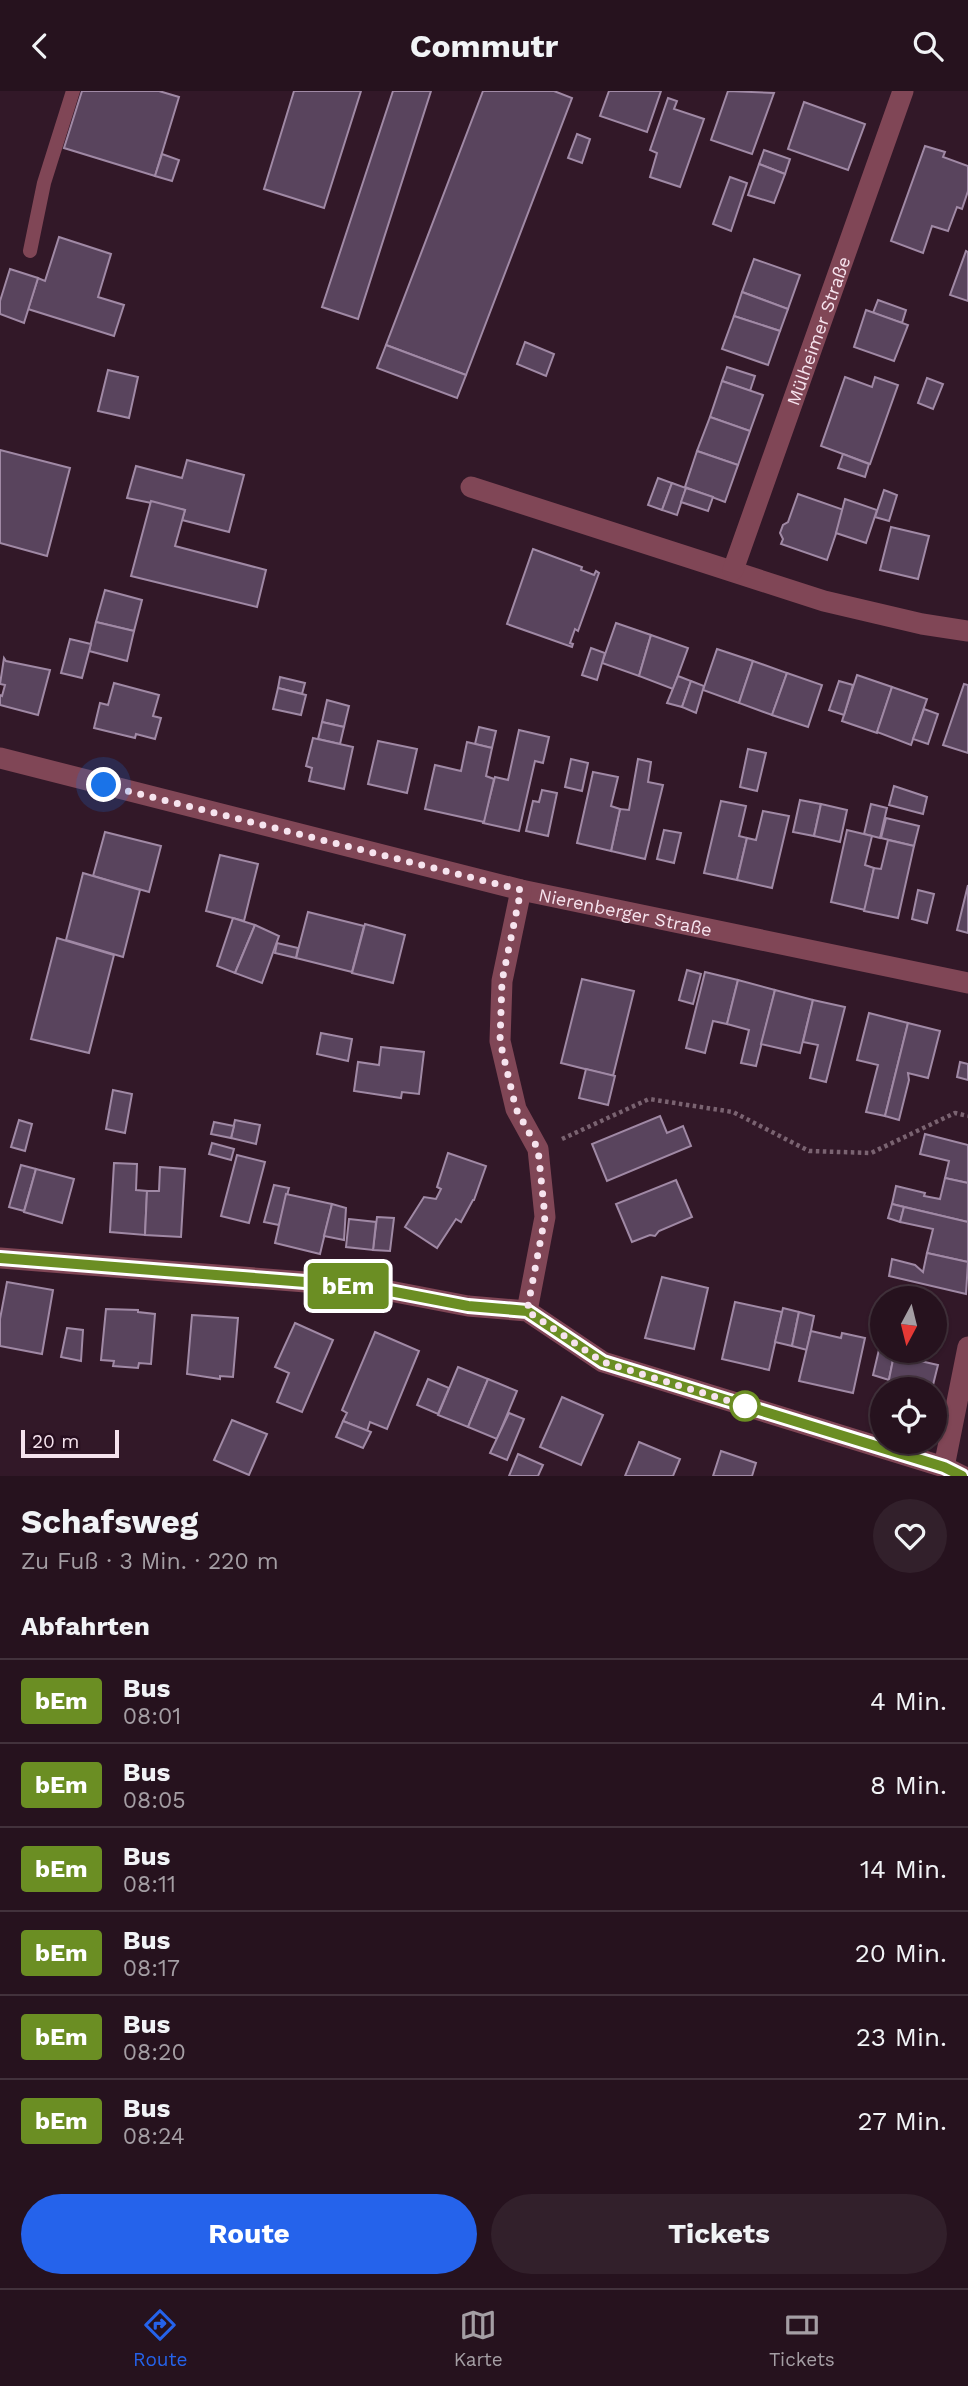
<!DOCTYPE html>
<html lang="de">
<head>
<meta charset="utf-8">
<style>
  body { margin:0; font-family:"Work Sans",sans-serif; background:#32202b; color:#f1f3f6; height:100vh; display:flex; flex-direction:column; font-size:26px; white-space:nowrap }
  * { box-sizing:border-box; margin:0 }
  p { font-size:23px; color:#a49ea4 }
  .icon { flex:none; width:38px; height:38px; fill:none; stroke:currentColor; stroke-width:2; stroke-linecap:round; stroke-linejoin:round }
  .map { position:relative; height:1385px; overflow:hidden }
  .side { display:flex; flex-direction:column; background:#26121e; flex:1 }
  .side>* { flex:none }
  .badge { padding:0 14px; border-radius:5px; font-size:24px; line-height:46px }
  .needle { width:46px; rotate:187deg }
  .controls { position:absolute; left:870px; top:1195px; display:grid; gap:14px }
  .controls a { display:grid; place-items:center; width:77px; height:77px; border-radius:50%; background:#26121e; box-shadow:0 2px 5px #0004,0 0 0 2px #42323c; font-size:35px }
  .scale { position:absolute; left:21px; bottom:18px; width:98px; box-sizing:border-box; padding-left:7px; border:4px solid #f6e3ee; border-top:0; font-size:19px; line-height:24px; white-space:nowrap; color:#f6e3ee; -webkit-text-stroke:5px #270e1f; paint-order:stroke }
  .you { position:absolute; width:35px; height:35px; margin:-18px; border:5px solid #fff; border-radius:50%; background:#1a73e8; box-shadow:0 0 0 10px #1a73e833 }
  .map>.badge { position:absolute; translate:-50% -50%; box-shadow:0 0 0 4px #fff }
  h2 { padding:0 21px; font-size:26px; line-height:63px }
  .round { display:grid; place-items:center; flex:none; width:74px; height:74px; border-radius:37px; background:#32202b }
  .overview { display:flex; align-items:center; justify-content:space-between; height:119px; padding:0 21px }
  h1 { font-size:33px; font-weight:700; line-height:52px }
  .primary-button { display:flex; gap:14px; margin-top:auto; padding:14px 21px }
  .primary-button a { flex:1; height:80px; border-radius:42px; background:#2563eb; color:#fff; font-size:28px; font-weight:700; line-height:80px; text-align:center }
  .primary-button a+a { background:#32202b; color:#f1f3f6 }
  ul { padding:0; list-style:none }
  li { display:flex; align-items:center; gap:21px; height:84px; padding:0 21px; border-top:2px solid #42323c }
  li div { flex:1 }
  li b { display:block; font-size:26px }
  li em { font-style:normal }
  li .badge { min-width:77px; font-weight:700; text-align:center }
  header { display:flex; justify-content:space-between; align-items:center; height:91px; padding:0 21px; background:#26121e; font-size:32px; font-weight:700 }
  .dock { display:flex; justify-content:space-around; align-items:center; height:98px; border-top:2px solid #42323c; background:#26121e; font-size:19px; color:#a49ea4 }
  .dock a { display:grid; justify-items:center; gap:4px }
  .dock .selected { color:#2563eb }
  .map>svg:first-child { display:block }
  .building { fill:#59445d; stroke:#a089a5; stroke-width:2 }
  .lines { fill:none; stroke-linecap:round; stroke-linejoin:round }
  .path { stroke:#7a6371; stroke-width:4.5; stroke-dasharray:3.5 3.5; stroke-linecap:butt }
  .lane { stroke:#804656; stroke-width:14 }
  .street { stroke:#804656; stroke-width:21 }
  .line-casing { stroke:#fff; stroke-width:16 }
  .line { stroke:#6b8e23; stroke-width:10 }
  .walk { stroke:#f6e3ee; stroke-width:7; stroke-dasharray:0 12.6 }
  .stop-dot { fill:#fff; stroke:#6b8e23; stroke-width:3.5 }
  .labels { text-anchor:middle; dominant-baseline:central; stroke-width:5; stroke-linejoin:round; paint-order:stroke }
  .street-label { font-size:18px; fill:#f6e3ee; stroke:#270e1f }
</style>
</head>
<body>
<header><svg class="icon" aria-label="back" viewBox="0 0 24 24"><path d="M15 5l-7 7 7 7"/></svg>Commutr<svg class="icon" aria-label="search" viewBox="0 0 24 24"><circle cx="10" cy="10" r="6"/><path d="M15 15l6 6"/></svg></header>
<div class="map">
<svg width="968" height="1385" viewBox="0 0 968 1385">
  <rect width="100%" height="100%" fill="#321828"/>
  <g class="building">
    <polygon points="82,0 159,0 179,6 155,85 64,57"/>
    <polygon points="294,0 361,0 324,117 264,98"/>
    <polygon points="393,0 431,0 358,228 322,216"/>
    <polygon points="483,0 554,0 572,7 466,284 386,254"/>
    <polygon points="609,0 661,0 647,41 600,25"/>
    <polygon points="728,0 774,2 752,63 711,49"/>
    <polygon points="668,7 677,10 674,18 704,28 680,96 650,86 657,62 650,59"/>
    <polygon points="804,11 865,33 848,79 788,58"/>
    <polygon points="577,43 590,48 582,72 568,67"/>
    <polygon points="925,55 945,61 943,66 968,75 968,100 962,118 957,116 948,140 932,135 923,162 891,150"/>
    <polygon points="764,59 790,68 785,83 759,73"/>
    <polygon points="162,63 179,69 172,90 155,85"/>
    <polygon points="759,73 785,83 774,112 748,104"/>
    <polygon points="730,86 747,92 731,140 713,133"/>
    <polygon points="59,146 111,163 98,206 124,214 114,245 28,218 38,187 45,190"/>
    <polygon points="966,160 968,161 968,210 950,204"/>
    <polygon points="754,168 800,184 788,218 742,201"/>
    <polygon points="10,178 38,187 24,232 0,223 0,210"/>
    <polygon points="742,201 788,218 780,240 734,225"/>
    <polygon points="878,209 906,219 902,232 873,222"/>
    <polygon points="866,219 908,234 894,270 854,256"/>
    <polygon points="734,225 780,240 768,274 722,258"/>
    <polygon points="525,251 554,263 546,285 517,273"/>
    <polygon points="386,254 466,284 457,307 377,277"/>
    <polygon points="727,276 755,285 750,300 722,290"/>
    <polygon points="108,279 138,286 129,327 98,320"/>
    <polygon points="845,286 872,296 875,286 898,294 870,373 821,355"/>
    <polygon points="927,287 943,293 933,318 918,312"/>
    <polygon points="722,290 763,304 750,340 710,326"/>
    <polygon points="710,326 750,340 738,374 697,360"/>
    <polygon points="0,359 70,377 47,465 0,452"/>
    <polygon points="697,360 738,374 725,411 685,396"/>
    <polygon points="843,363 869,373 865,386 838,377"/>
    <polygon points="187,369 244,384 229,441 182,429 185,419 127,407 136,375 182,387"/>
    <polygon points="658,387 672,392 662,419 648,414"/>
    <polygon points="672,392 686,397 677,424 662,419"/>
    <polygon points="686,397 713,406 708,420 681,411"/>
    <polygon points="884,399 897,404 889,430 875,426"/>
    <polygon points="798,403 844,419 827,469 781,453 783,448 780,442 783,434 788,431"/>
    <polygon points="845,408 877,419 866,452 836,442"/>
    <polygon points="151,410 185,419 175,455 266,479 257,516 131,485"/>
    <polygon points="891,436 929,445 918,488 880,479"/>
    <polygon points="533,458 582,476 581,479 594,484 596,480 599,482 578,540 575,538 570,552 573,553 572,556 507,533"/>
    <polygon points="105,499 142,509 134,540 96,531"/>
    <polygon points="96,531 134,540 127,570 89,560"/>
    <polygon points="616,532 651,544 639,585 602,572"/>
    <polygon points="651,544 688,557 673,598 639,585"/>
    <polygon points="70,548 91,553 82,587 61,582"/>
    <polygon points="591,557 605,562 597,589 582,584"/>
    <polygon points="717,558 753,570 739,612 703,599"/>
    <polygon points="4,567 6,570 50,579 38,624 0,614 0,604 2,605 5,594 0,593"/>
    <polygon points="753,570 787,582 772,624 739,612"/>
    <polygon points="787,582 822,594 808,636 772,624"/>
    <polygon points="857,584 892,596 877,642 842,630"/>
    <polygon points="678,585 691,590 682,616 667,612"/>
    <polygon points="280,586 305,592 302,603 278,597"/>
    <polygon points="691,590 704,595 696,622 682,616"/>
    <polygon points="839,590 853,594 844,624 829,619"/>
    <polygon points="114,592 159,604 153,625 161,627 155,648 136,643 135,647 94,637 100,612 108,614"/>
    <polygon points="964,593 968,594 968,662 943,654"/>
    <polygon points="892,596 927,608 911,654 877,641"/>
    <polygon points="278,597 306,604 301,624 273,618"/>
    <polygon points="327,609 349,615 344,636 322,631"/>
    <polygon points="924,618 938,623 928,653 913,648"/>
    <polygon points="322,631 344,636 340,653 318,648"/>
    <polygon points="479,636 496,640 492,657 475,653"/>
    <polygon points="519,639 549,646 543,672 535,670 519,740 483,732 495,686 508,689"/>
    <polygon points="313,647 353,656 344,698 309,690 312,677 306,675"/>
    <polygon points="378,650 417,658 407,702 368,693"/>
    <polygon points="467,651 492,657 486,685 494,688 484,731 425,718 435,674 461,680"/>
    <polygon points="748,658 766,662 757,700 740,696"/>
    <polygon points="571,668 588,672 582,700 565,696"/>
    <polygon points="638,668 651,671 648,691 663,694 645,768 611,760 620,718 629,719"/>
    <polygon points="593,681 618,686 611,715 620,718 611,760 577,752"/>
    <polygon points="894,695 927,706 923,723 889,714"/>
    <polygon points="542,699 557,702 548,745 526,740 533,710 539,711"/>
    <polygon points="800,709 821,713 814,745 793,741"/>
    <polygon points="721,710 746,715 739,745 747,747 737,789 704,782"/>
    <polygon points="821,713 847,719 840,751 814,745"/>
    <polygon points="871,713 887,717 880,747 864,743"/>
    <polygon points="763,720 789,725 772,797 737,789 747,747 756,749"/>
    <polygon points="886,727 919,735 914,755 881,747"/>
    <polygon points="664,739 681,742 674,772 657,768"/>
    <polygon points="847,739 872,745 865,774 874,777 865,819 831,811"/>
    <polygon points="105,741 161,755 149,801 93,785"/>
    <polygon points="888,749 914,755 898,827 864,820 874,777 881,778"/>
    <polygon points="220,764 258,773 244,830 206,820"/>
    <polygon points="83,782 140,799 123,866 66,849"/>
    <polygon points="968,794 968,842 957,839"/>
    <polygon points="918,799 934,803 927,832 912,828"/>
    <polygon points="308,821 364,835 352,881 296,867"/>
    <polygon points="233,827 255,834 235,882 217,875"/>
    <polygon points="365,833 405,844 393,892 352,882"/>
    <polygon points="255,834 279,845 262,892 235,882"/>
    <polygon points="57,847 114,864 89,962 31,948"/>
    <polygon points="277,852 298,857 296,867 275,862"/>
    <polygon points="687,879 701,883 693,913 679,909"/>
    <polygon points="705,881 738,889 727,933 713,930 705,962 686,957"/>
    <polygon points="582,888 634,900 613,985 561,972"/>
    <polygon points="738,889 775,899 756,975 741,972 749,939 727,933"/>
    <polygon points="775,899 813,909 800,962 761,953"/>
    <polygon points="813,909 845,916 826,991 810,987 818,954 803,951"/>
    <polygon points="869,922 908,932 885,1025 866,1021 878,974 857,969"/>
    <polygon points="908,932 940,940 928,987 908,982 909,989 899,1029 885,1025"/>
    <polygon points="321,942 352,948 348,970 317,963"/>
    <polygon points="381,956 424,961 419,1003 402,1001 401,1007 354,1000 358,971 379,974"/>
    <polygon points="960,971 968,973 968,989 957,986"/>
    <polygon points="586,978 615,985 608,1014 579,1007"/>
    <polygon points="113,999 132,1003 125,1042 106,1038"/>
    <polygon points="660,1025 667,1042 683,1035 691,1055 607,1090 592,1053"/>
    <polygon points="19,1029 32,1033 25,1060 11,1056"/>
    <polygon points="235,1029 260,1034 256,1053 231,1047"/>
    <polygon points="214,1031 234,1035 231,1047 211,1043"/>
    <polygon points="925,1043 968,1054 968,1092 945,1087 949,1070 920,1063"/>
    <polygon points="212,1052 234,1058 231,1069 209,1063"/>
    <polygon points="448,1062 486,1075 474,1109 473,1109 461,1131 456,1128 437,1157 405,1136 424,1106 436,1108 441,1098 437,1096"/>
    <polygon points="237,1064 265,1071 249,1132 221,1125"/>
    <polygon points="114,1072 137,1073 136,1099 147,1100 145,1144 110,1141"/>
    <polygon points="21,1074 36,1078 24,1120 9,1116"/>
    <polygon points="160,1076 185,1078 181,1146 145,1144 147,1100 159,1100"/>
    <polygon points="36,1078 74,1088 62,1132 24,1121"/>
    <polygon points="945,1087 968,1092 968,1131 892,1113 896,1095 925,1102 924,1105 940,1108"/>
    <polygon points="676,1089 692,1126 659,1140 655,1145 650,1144 632,1151 616,1113"/>
    <polygon points="274,1094 289,1097 279,1134 264,1131"/>
    <polygon points="286,1103 332,1113 320,1163 275,1152"/>
    <polygon points="332,1113 346,1117 344,1149 324,1145"/>
    <polygon points="892,1113 904,1116 900,1131 888,1127"/>
    <polygon points="904,1116 968,1131 968,1171 927,1162 933,1138 900,1131"/>
    <polygon points="377,1126 394,1127 390,1160 373,1159"/>
    <polygon points="349,1128 376,1131 373,1159 346,1156"/>
    <polygon points="927,1162 968,1171 966,1203 889,1185 892,1168 915,1174 923,1181"/>
    <polygon points="662,1186 708,1197 694,1258 645,1247"/>
    <polygon points="7,1191 53,1199 42,1263 0,1255 0,1228"/>
    <polygon points="735,1211 782,1221 769,1279 722,1268"/>
    <polygon points="783,1217 799,1221 792,1255 775,1251"/>
    <polygon points="106,1218 138,1219 138,1221 155,1223 151,1273 139,1272 138,1277 113,1275 114,1270 101,1269"/>
    <polygon points="799,1221 814,1225 807,1259 792,1255"/>
    <polygon points="192,1224 238,1227 233,1286 220,1285 220,1288 187,1283"/>
    <polygon points="295,1232 333,1249 302,1321 277,1311 289,1282 275,1276"/>
    <polygon points="67,1237 83,1239 81,1270 61,1266"/>
    <polygon points="811,1240 841,1247 842,1242 865,1247 853,1302 799,1290"/>
    <polygon points="375,1241 419,1260 387,1338 370,1331 367,1340 343,1330 347,1322 342,1319"/>
    <polygon points="882,1246 882,1260 904,1260 903,1266 894,1264 889,1289 873,1284"/>
    <polygon points="894,1264 938,1274 932,1298 887,1298"/>
    <polygon points="458,1276 488,1288 468,1336 438,1324"/>
    <polygon points="428,1288 449,1297 438,1323 417,1314"/>
    <polygon points="488,1288 517,1300 497,1348 468,1336"/>
    <polygon points="562,1306 603,1324 581,1374 540,1356"/>
    <polygon points="509,1322 524,1328 507,1369 490,1362"/>
    <polygon points="232,1329 267,1343 249,1384 214,1369"/>
    <polygon points="343,1330 371,1341 363,1357 336,1346"/>
    <polygon points="639,1351 680,1368 673,1385 625,1385"/>
    <polygon points="721,1360 756,1372 752,1385 713,1385"/>
    <polygon points="518,1363 543,1374 538,1385 509,1385"/>
  </g>
  <g class="lines">
    <polyline class="path" points="562,1048 649,1008 733,1021 809,1060 871,1062 955,1022 968,1025"/>
    <polyline class="lane" points="30,160 44,92 73,0"/>
    <g class="street">
      <polyline points="471,396 824,510 922,533 968,540"/>
      <path id="s1" d="M 733,479 L 903,0"/>
      <path id="s2" d="M 0,667 L 521,799 L 968,892"/>
      <polyline points="521,799 502,890 500,950 516,1018 538,1058 545,1126 527,1220"/>
      <polyline points="0,1167 369,1196 468,1215 527,1220 603,1271 944,1376 962,1385"/>
      <polyline points="944,1376 968,1256"/>
    </g>
  </g>
  <g class="lines">
    <g class="line-casing">
      <polyline id="line" points="0,1167 369,1196 468,1215 527,1220 603,1271 944,1376 962,1385"/>
    </g>
    <use href="#line" class="line"/>
    <polyline class="walk" points="104,694 521,799 502,890 500,950 516,1018 538,1058 545,1126 527,1220 603,1271 745,1315"/>
  </g>
  <circle class="stop-dot" cx="745" cy="1315" r="14"/>
  <g class="labels">
    <g class="street-label">
      <text stroke="none"><textPath href="#s1" startOffset="254">Mülheimer Straße</textPath></text>
      <text stroke="none"><textPath href="#s2" startOffset="644">Nierenberger Straße</textPath></text>
    </g>
  </g>
</svg>
<div class="controls">
<a><svg class="needle" viewBox="-14 -14 28 28"><path d="M0-13l5 13h-10z" fill="#e53935"/><path d="M0 13l5-13h-10z" fill="#a49ea4"/></svg></a>
<a><svg class="icon" aria-label="locate" viewBox="0 0 24 24"><circle cx="12" cy="12" r="6"/><path d="M12 2v4M12 18v4M2 12h4M18 12h4"/></svg></a>
</div>
<div class="scale">20 m</div>
<div class="you" style="left:104px;top:694px"></div>
<b class="badge" style="left:348px;top:1195px;background:#6b8e23;color:#fff">bEm</b>
</div>
<section class="side">
<div class="overview"><div><h1>Schafsweg</h1><p>Zu Fuß · 3 Min. · 220 m</p></div><a class="round"><svg class="icon" aria-label="heart" viewBox="0 0 24 24"><path d="M12 20l-8-8c-3-5 5-10 8-4 3-6 11-1 8 4z"/></svg></a></div>
<h2>Abfahrten</h2>
<ul>
<li><span class="badge" style="background:#6b8e23;color:#fff">bEm</span><div><b>Bus</b><p>08:01</p></div><em>4 Min.</em></li>
<li><span class="badge" style="background:#6b8e23;color:#fff">bEm</span><div><b>Bus</b><p>08:05</p></div><em>8 Min.</em></li>
<li><span class="badge" style="background:#6b8e23;color:#fff">bEm</span><div><b>Bus</b><p>08:11</p></div><em>14 Min.</em></li>
<li><span class="badge" style="background:#6b8e23;color:#fff">bEm</span><div><b>Bus</b><p>08:17</p></div><em>20 Min.</em></li>
<li><span class="badge" style="background:#6b8e23;color:#fff">bEm</span><div><b>Bus</b><p>08:20</p></div><em>23 Min.</em></li>
<li><span class="badge" style="background:#6b8e23;color:#fff">bEm</span><div><b>Bus</b><p>08:24</p></div><em>27 Min.</em></li>
</ul>
<div class="primary-button"><a>Route</a><a>Tickets</a></div>
</section>
<nav class="dock">
<a class="selected"><svg class="icon" aria-label="directions" viewBox="0 0 24 24"><path d="M12 3l9 9-9 9-9-9zM9 14v-3h6M13 9l2 2-2 2"/></svg>Route</a>
<a><svg class="icon" aria-label="map" viewBox="0 0 24 24"><path d="M3 6l6-2 6 2 6-2v14l-6 2-6-2-6 2zM9 4v14M15 6v14"/></svg>Karte</a>
<a><svg class="icon" aria-label="tickets" viewBox="0 0 24 24"><path d="M3 7h18v10H3zM15 7v10"/></svg>Tickets</a>
</nav>
</body>
</html>
